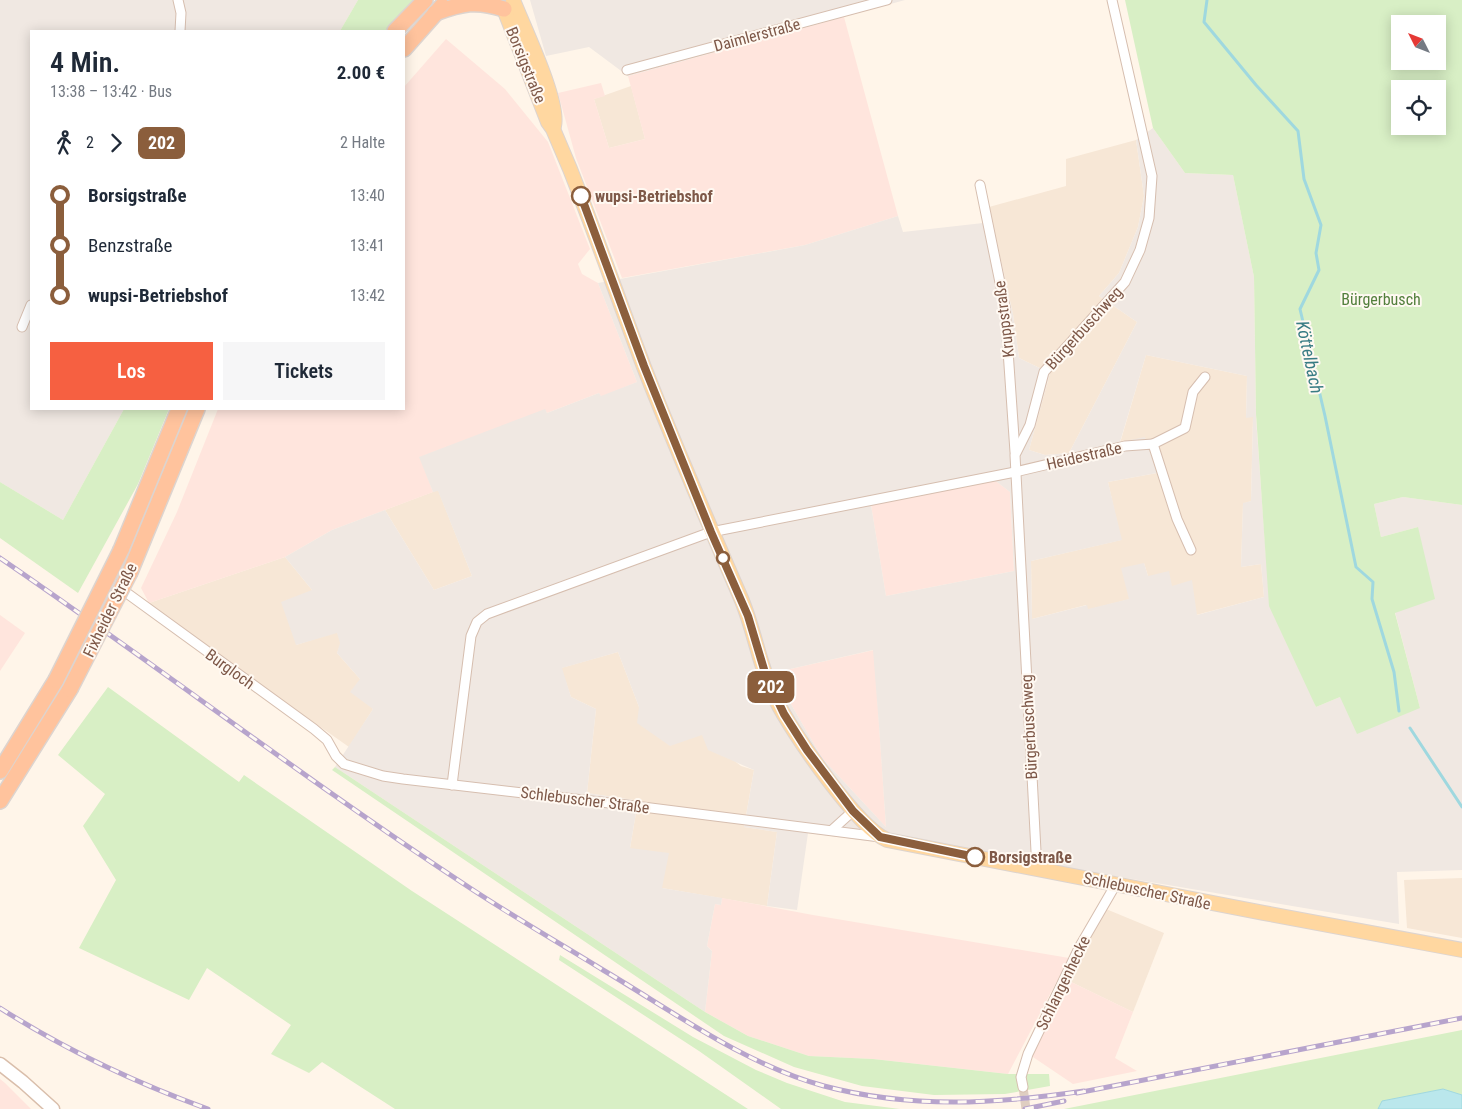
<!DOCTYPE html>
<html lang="de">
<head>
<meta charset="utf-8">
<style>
  body { margin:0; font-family:"Roboto Condensed",sans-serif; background:#f6f6f7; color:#1f2937; height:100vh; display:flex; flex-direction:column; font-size:19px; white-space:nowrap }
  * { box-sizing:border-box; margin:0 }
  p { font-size:16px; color:#747a83 }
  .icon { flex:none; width:28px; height:28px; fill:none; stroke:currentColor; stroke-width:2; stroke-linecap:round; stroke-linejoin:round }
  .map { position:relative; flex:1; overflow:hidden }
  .side { position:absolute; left:30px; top:30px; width:375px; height:380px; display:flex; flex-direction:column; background:#fff; border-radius:0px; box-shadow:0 2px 12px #0003 }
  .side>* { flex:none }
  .badge { padding:0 10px; border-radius:8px; font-size:18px; line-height:32px }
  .needle { width:32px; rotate:312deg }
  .tools { position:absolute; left:1391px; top:15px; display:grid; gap:10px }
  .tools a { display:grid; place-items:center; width:55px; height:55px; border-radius:0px; background:#fff; box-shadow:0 2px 12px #0003; font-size:25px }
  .map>.badge { position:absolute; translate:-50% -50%; box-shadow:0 0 0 2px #fff }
  .legs { display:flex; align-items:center; gap:8px; height:55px; padding:0 20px; font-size:16px }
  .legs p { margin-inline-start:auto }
  .headline { display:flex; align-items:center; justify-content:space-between; height:85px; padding:0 20px }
  h1 { font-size:28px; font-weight:600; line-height:38px }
  .cta { display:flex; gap:10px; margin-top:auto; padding:10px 20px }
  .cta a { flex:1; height:58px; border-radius:0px; background:#f66041; color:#fff; font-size:20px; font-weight:600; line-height:58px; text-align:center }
  .cta a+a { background:#f6f6f7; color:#1f2937 }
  ul { padding:0 20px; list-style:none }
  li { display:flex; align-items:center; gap:18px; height:50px; font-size:19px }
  li i { display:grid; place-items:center; width:8px; height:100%; margin:0 6px; background:currentColor }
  li i::after { content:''; width:12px; height:12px; margin:-6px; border:4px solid; border-radius:50%; background:#fff }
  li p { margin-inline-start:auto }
  li:first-child i { background:linear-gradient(#0000 50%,currentColor 0) }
  li:last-child i { background:linear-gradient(currentColor 50%,#0000 0) }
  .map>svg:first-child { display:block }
  .residential { fill:#f7e7d6 }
  .commercial { fill:#ffe5dd }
  .industrial { fill:#f0e8e2; fill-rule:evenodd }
  .green { fill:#d8efc5; fill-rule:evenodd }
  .water { fill:#bae7ec; stroke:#9fd8df }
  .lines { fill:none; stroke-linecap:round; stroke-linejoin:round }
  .stream { stroke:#9fd8df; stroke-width:3 }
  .minor-tunnel { stroke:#dfcec1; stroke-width:9; stroke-dasharray:9 4.5; stroke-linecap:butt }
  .minor-casing { stroke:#d6beaf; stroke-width:11 }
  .secondary-casing { stroke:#d9beab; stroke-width:15 }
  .primary-casing { stroke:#ddd4cf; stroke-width:16 }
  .trunk-casing { stroke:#ddd4cf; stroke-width:18 }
  .minor { stroke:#fff; stroke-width:9 }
  .secondary { stroke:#fff; stroke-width:12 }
  .primary { stroke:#ffd7a0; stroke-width:14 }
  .trunk { stroke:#ffc39d; stroke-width:15 }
  .rail-casing { stroke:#b7a4cc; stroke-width:5 }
  .rail { stroke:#fff9f2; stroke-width:3; stroke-dasharray:9; stroke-linecap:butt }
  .trunk-bridge-casing { stroke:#ddd4cf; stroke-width:18; stroke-linecap:butt }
  .trunk-bridge { stroke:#ffc39d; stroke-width:15 }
  .line-1-casing { stroke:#fff; stroke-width:11 }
  .line-1 { stroke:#8b5e3c; stroke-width:8 }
  .stop-1-dot { fill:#fff; stroke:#8b5e3c; stroke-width:2.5 }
  .labels { text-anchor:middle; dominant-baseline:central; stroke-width:4; stroke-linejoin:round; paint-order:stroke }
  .street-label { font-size:16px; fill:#7e5848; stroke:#fff9f2 }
  .stop-label { font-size:16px; font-weight:bold; fill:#7e5848; stroke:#fff9f2; text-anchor:start }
  .park-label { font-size:16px; fill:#527f3c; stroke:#fff9f2 }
  .water-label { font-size:18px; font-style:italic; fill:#397c84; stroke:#fff9f2 }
</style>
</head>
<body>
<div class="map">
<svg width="1462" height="1109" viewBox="0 0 1462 1109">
  <rect width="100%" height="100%" fill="#fff5e9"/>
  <g class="residential">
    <polygon points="631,86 645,139 609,148 594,99"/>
    <polygon points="1136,140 1144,196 1138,227 1119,273 1099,296 1137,322 1069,453 1045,455 1029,450 1050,373 1019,358 1013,314 989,207 1066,186 1066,159"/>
    <polygon points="1146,355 1247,376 1246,417 1253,417 1251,501 1243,504 1241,567 1261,564 1264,597 1196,615 1172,586 1148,576 1144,563 1130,599 1087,610 1086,605 1032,619 1031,561 1121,540 1108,482 1157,473 1120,443"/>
    <polygon points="438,490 472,576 434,590 385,510"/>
    <polygon points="285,557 312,590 296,645 337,632 341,643 337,653 360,679 373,709 349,747 148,606 149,603"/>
    <polygon points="618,652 639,707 702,735 741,766 754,770 744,827 777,832 767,906 662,888 630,848 636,813 640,801 587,793 596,709 571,697 561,668"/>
    <polygon points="1462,878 1462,938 1407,928 1404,880"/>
    <polygon points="1106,909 1164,933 1133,1012 1067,980 1099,915"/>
  </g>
  <g class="commercial">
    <polygon points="844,17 898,216 805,245 622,278 576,158 558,93 601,83 605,96 594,99 609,148 645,139 628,76"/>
    <polygon points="446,39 505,89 548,142 590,249 578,264 582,274 598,283 637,382 601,397 599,393 547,413 545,410 420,457 433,492 332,530 285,557 149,603 141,588 177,512 218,409 404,409 404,87"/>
    <polygon points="986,480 997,482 1010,492 1014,571 886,596 871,505"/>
    <polygon points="0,615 25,633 0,671"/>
    <polygon points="874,650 886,827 822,758 773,673"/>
    <polygon points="722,898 813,915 1069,958 1008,1074 873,1059 809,1056 748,1036 705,1012 712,951 707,946 715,904 721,905"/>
    <polygon points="1067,980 1133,1012 1115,1058 1137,1071 1073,1084 1030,1055"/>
    <polygon points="0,1079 5,1083 31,1109 0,1109"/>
  </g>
  <g class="industrial">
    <polygon points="0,0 358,0 340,31 31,31 31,409 124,409 63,520 0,482"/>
    <polygon points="530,0 905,0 628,76 589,47 546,56"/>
    <path d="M 1153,128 L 1185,173 L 1233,175 L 1254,277 L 1256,418 L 1266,557 L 1316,707 L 1340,697 L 1420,708 L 1395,612 L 1418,527 L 1381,537 L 1374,504 L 1403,497 L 1462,505 L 1462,870 L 1397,872 L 1399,924 L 1049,865 L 808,833 L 797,910 L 767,906 L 777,832 L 744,827 L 754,770 L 708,750 L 702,735 L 670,746 L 637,723 L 639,707 L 618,652 L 562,668 L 571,697 L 596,709 L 587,793 L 640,801 L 636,813 L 630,848 L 669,853 L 662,888 L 722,898 L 721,905 L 715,904 L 707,946 L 712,951 L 705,1012 L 335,767 L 373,709 L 350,692 L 360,679 L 337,653 L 340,643 L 337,633 L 296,645 L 281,602 L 312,590 L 285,557 L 332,530 L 385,510 L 434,590 L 472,576 L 438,491 L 433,492 L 419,457 L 545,409 L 547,413 L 599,393 L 601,396 L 637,382 L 598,283 L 805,245 L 898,216 L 903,232 L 992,222 L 1013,314 L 1019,358 L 1050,373 L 1029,450 L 1045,455 L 1069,453 L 1137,322 L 1099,296 L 1119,273 L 1138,227 L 1144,196 L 1136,140 ZM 1146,355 L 1247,376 L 1246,418 L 1253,417 L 1251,501 L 1243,503 L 1241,567 L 1261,564 L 1264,597 L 1197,615 L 1192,580 L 1172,586 L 1169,571 L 1148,576 L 1144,563 L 1121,568 L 1129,599 L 1088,609 L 1087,605 L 1032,619 L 1031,561 L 1122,540 L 1108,482 L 1157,473 L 1145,437 L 1120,442 ZM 986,480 L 997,482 L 1010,492 L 1014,571 L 886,596 L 871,505 ZM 873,650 L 879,726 L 886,827 L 822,758 L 773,673 Z"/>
  </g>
  <g class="green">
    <polygon points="358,0 413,0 385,31 340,31"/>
    <path d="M 1125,0 L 1462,0 L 1462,505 L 1403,497 L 1374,504 L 1381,537 L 1418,527 L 1435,599 L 1395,613 L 1420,708 L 1357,734 L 1340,697 L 1316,707 L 1269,606 L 1256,414 L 1254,277 L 1233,175 L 1185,173 L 1153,128 ZM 1400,24 L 1438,24 L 1438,61 L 1400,61 ZM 1400,89 L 1438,89 L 1438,126 L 1400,126 Z"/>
    <polygon points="124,409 169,409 138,484 78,593 0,538 0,482 63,520"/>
    <polygon points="108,687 239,782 244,775 412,891 748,1109 395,1109 322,1062 309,1073 271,1054 291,1025 207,968 189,1000 79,948 116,880 83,826 105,794 58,755"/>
    <polygon points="335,767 705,1012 748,1036 809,1056 873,1059 1008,1074 1049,1074 1050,1086 1005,1094 934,1095 862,1086 794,1067 724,1036 332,770"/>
    <polygon points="560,955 693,1037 756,1070 787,1083 845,1102 900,1109 781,1109 699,1051 559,960"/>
    <polygon points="1462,1030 1462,1095 1443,1089 1383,1101 1378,1109 1064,1109"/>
  </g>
  <polygon class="water" points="1443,1089 1462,1095 1462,1109 1378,1109 1382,1101"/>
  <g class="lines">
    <g class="stream">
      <polyline points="1207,0 1204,22 1256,85 1298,131 1304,179 1321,225 1316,253 1319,270 1300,309 1325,416 1356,567 1373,582 1372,599 1394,672 1399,711"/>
      <polyline points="1410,728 1462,807"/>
    </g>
    <polyline class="minor-tunnel" points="1023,1087 1026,1109"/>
    <g class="minor-casing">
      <g id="minor">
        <polyline points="178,0 181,13 180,31"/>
        <polyline points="627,70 887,0"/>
        <polyline points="980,185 1005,307 1015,452"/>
        <polyline points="22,327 31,305"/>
        <polyline points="1153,444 1185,428 1193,392 1205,377"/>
        <polyline points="113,583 314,729 327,740 336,756 344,764 383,776 403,779 635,806 880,837"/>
        <polyline points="452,785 471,636 477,622 487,614 711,532 1015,472 1125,446 1153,444 1177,519 1191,550"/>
        <polyline points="832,830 853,811"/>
        <polyline points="1037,870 1015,455 1030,425 1044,372 1125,282 1140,250 1149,218 1152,176 1112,0"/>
        <polyline points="1023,1087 1021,1077 1028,1054 1080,946 1116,884"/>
      </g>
    </g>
    <g class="secondary-casing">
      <polyline id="secondary" points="0,1064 23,1082 53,1109"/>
    </g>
    <g class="primary-casing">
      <g id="primary">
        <path d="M 513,0 C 523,26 560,102 554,126"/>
        <path d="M 504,9 L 548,122 L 553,129 L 570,169 C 596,235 619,301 644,367 C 674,444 707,520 740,596 C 755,630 759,667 776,700 C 791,731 857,827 887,840 C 1079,877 1270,915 1462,950"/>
      </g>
    </g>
    <g class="trunk-casing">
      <g id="trunk">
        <path d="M 435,13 C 463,3 476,0 504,9"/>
        <polyline points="395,31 425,0"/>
        <polyline points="404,49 442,6"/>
        <polyline points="121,550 179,409"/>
        <polyline points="130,572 197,409"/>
        <polyline points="0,771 56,680"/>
        <polyline points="0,801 70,689"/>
      </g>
    </g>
    <use href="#minor" class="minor"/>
    <use href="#secondary" class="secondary"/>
    <use href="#primary" class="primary"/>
    <use href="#trunk" class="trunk"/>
    <g class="rail-casing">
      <g id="rail">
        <path d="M 0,558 C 158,666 310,783 470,888 C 514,917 559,943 603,970 C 674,1012 744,1064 824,1086 C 911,1109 996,1104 1084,1091"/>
        <path d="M 0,1008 C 64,1049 136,1083 208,1109"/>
        <polyline points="1077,1093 1462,1018"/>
        <polyline points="1025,1109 1064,1101"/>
      </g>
    </g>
    <use href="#rail" class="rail"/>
    <g class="trunk-bridge-casing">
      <g id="trunk-bridge">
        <polyline points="56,680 121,550"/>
        <polyline points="70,689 130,572"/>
      </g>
    </g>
    <use href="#trunk-bridge" class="trunk-bridge"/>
  </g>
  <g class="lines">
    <g class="line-1-casing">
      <polyline id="line-1" points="581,196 644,366 711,532 748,616 766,676 784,714 807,750 853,811 880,837 975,857"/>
    </g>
    <use href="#line-1" class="line-1"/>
  </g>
  <g class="stop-1-dot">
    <circle cx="581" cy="196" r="9"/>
    <circle cx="723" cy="558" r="6"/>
    <circle cx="975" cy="857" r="9"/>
  </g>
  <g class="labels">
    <g class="street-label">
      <text transform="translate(757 35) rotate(-15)">Daimlerstraße</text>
      <text transform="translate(526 65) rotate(68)">Borsigstraße</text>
      <text transform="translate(1004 319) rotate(-97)">Kruppstraße</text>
      <text transform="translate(1084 328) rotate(-48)">Bürgerbuschweg</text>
      <text transform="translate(1084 456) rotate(-13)">Heidestraße</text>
      <text transform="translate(110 610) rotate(-64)">Fixheider Straße</text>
      <text transform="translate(230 669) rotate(36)">Burgloch</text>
      <text transform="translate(1029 727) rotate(-93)">Bürgerbuschweg</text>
      <text transform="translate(585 800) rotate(7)">Schlebuscher Straße</text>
      <text transform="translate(1147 891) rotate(12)">Schlebuscher Straße</text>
      <text transform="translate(1063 983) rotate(-64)">Schlangenhecke</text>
    </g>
    <g class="stop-label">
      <text x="595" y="196">wupsi-Betriebshof</text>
      <text x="989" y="857">Borsigstraße</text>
    </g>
    <g class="park-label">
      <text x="1381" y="299">Bürgerbusch</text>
    </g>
    <g class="water-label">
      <text transform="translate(1310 357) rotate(78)">Köttelbach</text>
    </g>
  </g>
</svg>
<div class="tools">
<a><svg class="needle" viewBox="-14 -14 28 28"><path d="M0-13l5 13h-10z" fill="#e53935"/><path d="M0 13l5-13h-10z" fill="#747a83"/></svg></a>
<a><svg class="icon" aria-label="locate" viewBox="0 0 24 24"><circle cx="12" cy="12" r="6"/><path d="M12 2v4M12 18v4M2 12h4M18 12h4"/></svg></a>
</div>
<b class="badge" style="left:771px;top:687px;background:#8b5e3c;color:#fff">202</b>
<section class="side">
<div class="headline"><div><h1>4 Min.</h1><p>13:38 – 13:42 · Bus</p></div><b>2.00 €</b></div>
<div class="legs"><svg class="icon" aria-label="walk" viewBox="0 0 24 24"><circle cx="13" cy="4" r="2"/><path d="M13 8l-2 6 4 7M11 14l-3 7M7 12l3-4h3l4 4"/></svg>2<svg class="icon" aria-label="forward" viewBox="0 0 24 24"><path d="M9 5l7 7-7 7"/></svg><b class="badge" style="background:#8b5e3c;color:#fff">202</b><p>2 Halte</p></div>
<ul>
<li><i style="color:#8b5e3c"></i><b>Borsigstraße</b><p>13:40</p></li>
<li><i style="color:#8b5e3c"></i><span>Benzstraße</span><p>13:41</p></li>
<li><i style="color:#8b5e3c"></i><b>wupsi-Betriebshof</b><p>13:42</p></li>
</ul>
<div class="cta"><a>Los</a><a>Tickets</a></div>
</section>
</div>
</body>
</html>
